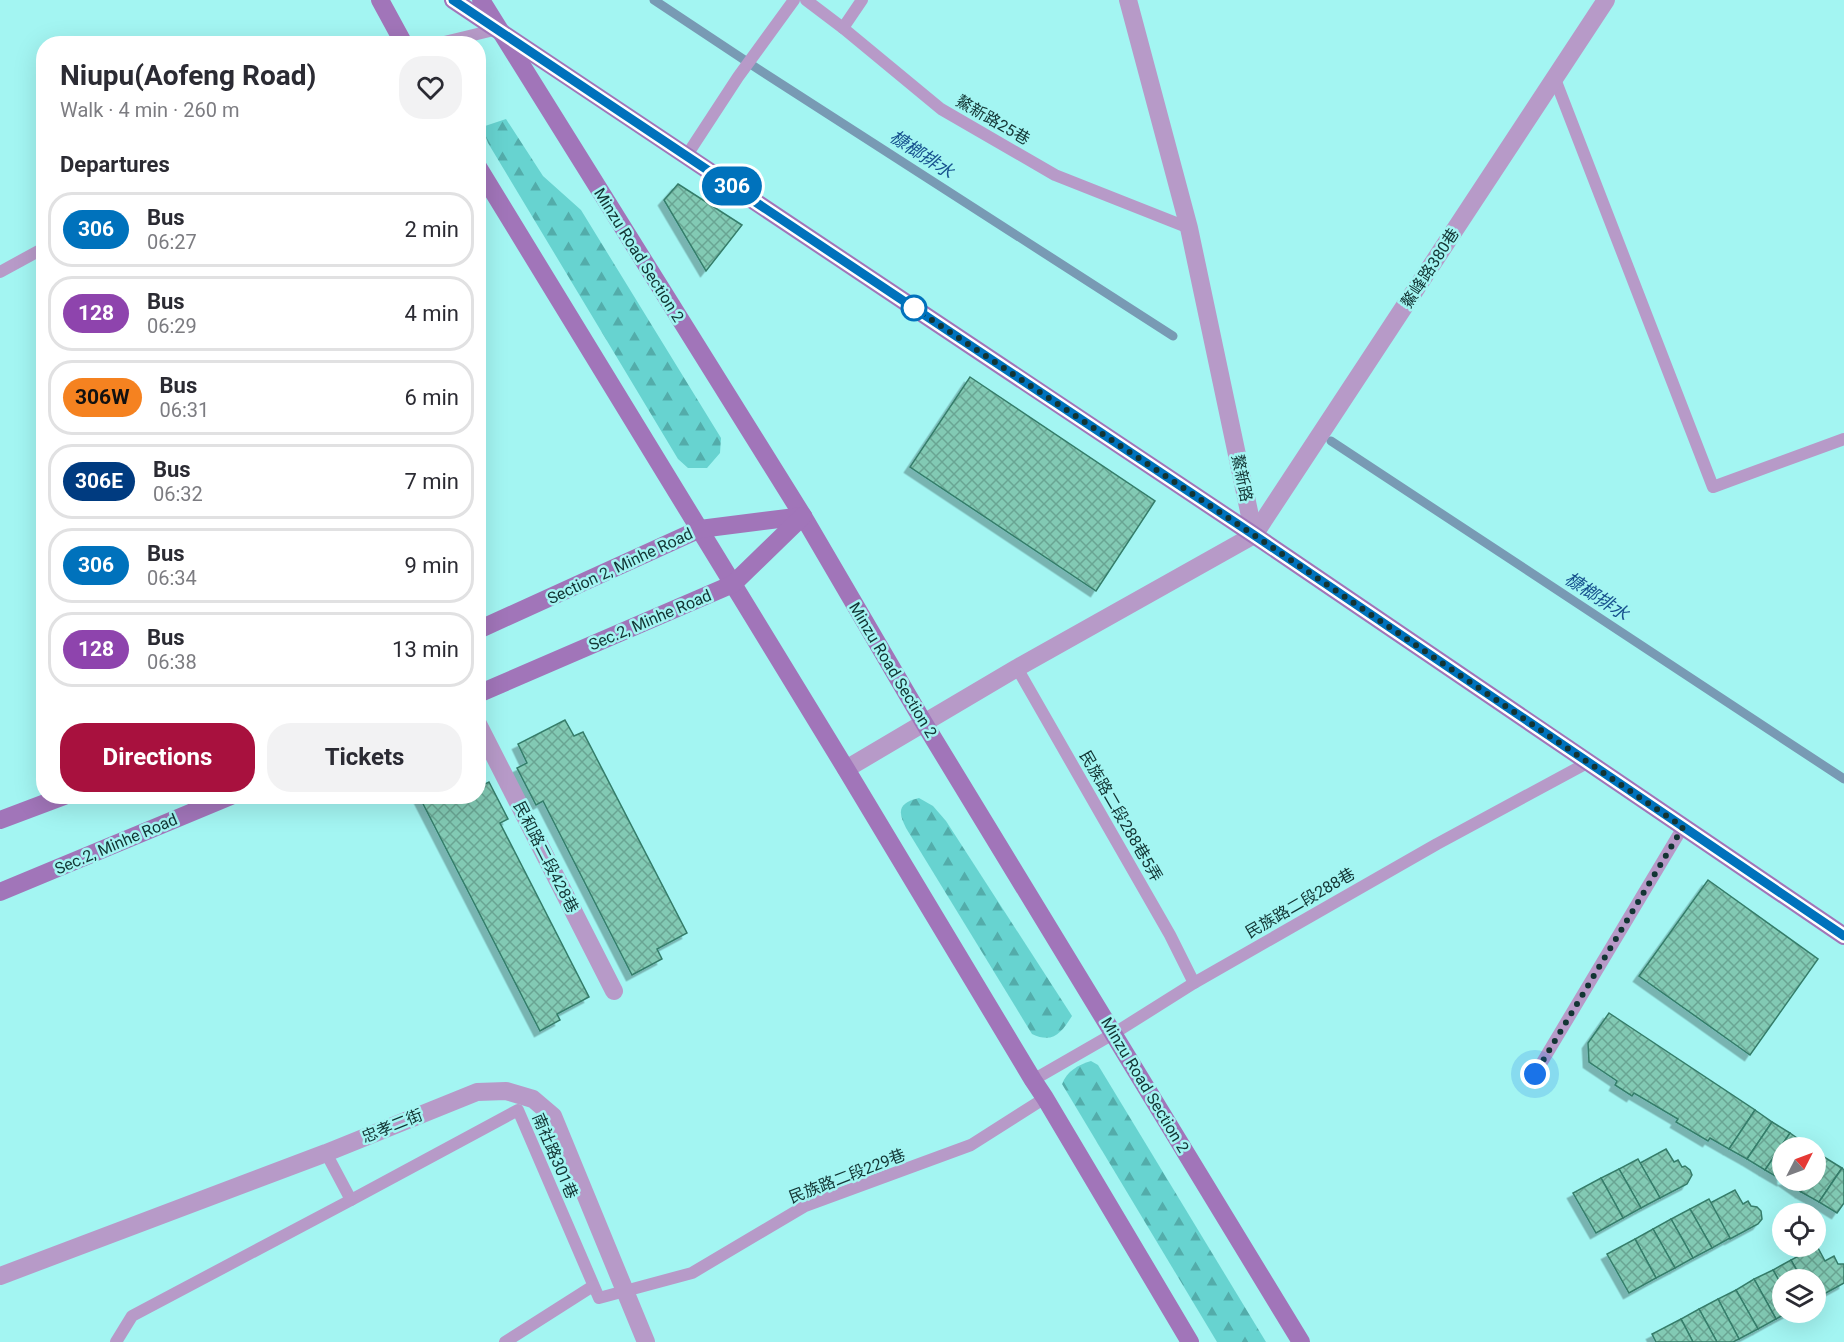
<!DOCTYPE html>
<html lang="en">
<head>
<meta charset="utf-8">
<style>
  body { margin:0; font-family:Roboto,"Noto Sans TC",sans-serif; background:#f2f2f3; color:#2b2b33; height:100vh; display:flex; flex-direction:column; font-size:22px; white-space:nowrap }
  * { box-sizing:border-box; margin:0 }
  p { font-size:20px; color:#7c7c81 }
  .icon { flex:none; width:33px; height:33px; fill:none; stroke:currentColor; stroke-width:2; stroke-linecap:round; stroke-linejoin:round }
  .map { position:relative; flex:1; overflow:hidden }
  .sheet { position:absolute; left:36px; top:36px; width:450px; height:768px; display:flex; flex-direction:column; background:#fff; border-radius:24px; box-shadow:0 6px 24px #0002 }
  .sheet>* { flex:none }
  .badge { padding:0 12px; border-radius:20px; font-size:21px; line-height:39px }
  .needle { width:39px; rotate:48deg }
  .fabs { position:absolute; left:1772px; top:1137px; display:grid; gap:12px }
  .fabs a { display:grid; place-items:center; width:54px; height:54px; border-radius:50%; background:#fff; box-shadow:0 6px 24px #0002; font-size:30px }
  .you { position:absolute; width:30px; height:30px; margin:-15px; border:4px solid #fff; border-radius:50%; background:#1a73e8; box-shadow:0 0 0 9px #1a73e833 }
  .map>.badge { position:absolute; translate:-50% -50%; box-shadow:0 0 0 3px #fff }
  h2 { padding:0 24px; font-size:22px; line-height:54px }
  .round { display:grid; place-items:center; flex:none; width:63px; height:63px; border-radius:24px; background:#f2f2f3 }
  .summary { display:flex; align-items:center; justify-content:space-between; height:102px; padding:0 24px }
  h1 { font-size:28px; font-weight:700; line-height:45px }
  .primary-button { display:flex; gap:12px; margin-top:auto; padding:12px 24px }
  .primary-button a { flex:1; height:69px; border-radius:24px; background:#a8113e; color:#fff; font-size:24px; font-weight:700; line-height:69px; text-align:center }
  .primary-button a+a { background:#f2f2f3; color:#2b2b33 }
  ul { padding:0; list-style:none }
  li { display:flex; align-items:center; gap:18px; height:75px; margin:0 12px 9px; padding:0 12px; border:3px solid #e1e1e2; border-radius:24px }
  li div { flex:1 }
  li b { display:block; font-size:22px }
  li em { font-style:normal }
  li .badge { min-width:66px; font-weight:700; text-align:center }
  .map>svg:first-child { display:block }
  .forest { fill:url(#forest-firs) }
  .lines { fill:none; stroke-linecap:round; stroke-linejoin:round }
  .stream { stroke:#789ab4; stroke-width:9 }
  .building { fill:url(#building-cross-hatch); stroke:#357d6a; stroke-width:1.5; filter:url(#shadow) }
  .lane { stroke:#b79ac8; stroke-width:12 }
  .street { stroke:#b79ac8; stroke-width:18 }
  .secondary { stroke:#a175b9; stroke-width:18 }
  .line-casing { stroke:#fff; stroke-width:14 }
  .line { stroke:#0072bc; stroke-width:9 }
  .walk { stroke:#123534; stroke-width:6; stroke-dasharray:0 10.8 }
  .stop-dot { fill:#fff; stroke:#0072bc; stroke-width:3 }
  .labels { text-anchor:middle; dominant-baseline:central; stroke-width:5; stroke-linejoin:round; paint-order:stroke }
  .street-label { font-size:16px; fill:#123534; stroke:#a3f5f2 }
  .water-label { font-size:18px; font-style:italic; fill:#17528e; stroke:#a3f5f2 }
</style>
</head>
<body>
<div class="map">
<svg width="1844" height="1342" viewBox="0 0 1844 1342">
  <defs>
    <pattern id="forest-firs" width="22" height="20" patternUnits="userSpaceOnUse" patternTransform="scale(1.5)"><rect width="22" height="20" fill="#67d3d0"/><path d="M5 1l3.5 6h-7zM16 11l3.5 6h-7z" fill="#53acaa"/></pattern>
    <pattern id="building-cross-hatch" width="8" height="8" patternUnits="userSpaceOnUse" patternTransform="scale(1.5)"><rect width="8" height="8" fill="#82cab4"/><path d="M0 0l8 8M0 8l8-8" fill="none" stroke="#69a593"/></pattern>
    <filter id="shadow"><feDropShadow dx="-5.5" dy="5.5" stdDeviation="0" flood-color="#0004"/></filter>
  </defs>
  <rect width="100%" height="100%" fill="#a3f5f2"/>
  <g class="forest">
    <polygon points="506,119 543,176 581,210 721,438 720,453 707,468 688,468 678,459 488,143 482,127"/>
    <path d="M 919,798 L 933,806 L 946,821 L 1072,1016 C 1061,1033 1053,1044 1032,1034 L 906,828 C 897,810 899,803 919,798 Z"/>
    <path d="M 1091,1061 L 1098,1065 L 1266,1342 L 1217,1342 L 1062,1084 C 1067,1071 1078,1065 1091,1061 Z"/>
  </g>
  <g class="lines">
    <g class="stream">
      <polyline points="654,0 758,69 1173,336"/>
      <polyline points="1331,441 1844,779"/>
    </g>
  </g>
  <g class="building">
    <polygon points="678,184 742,225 706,271 664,200"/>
    <polygon points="970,377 1155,501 1096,591 910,467"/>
    <polygon points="565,720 574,736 583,732 687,933 657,949 662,959 632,975 543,801 536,805 517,768 527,763 518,744"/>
    <polygon points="489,782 508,819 500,823 589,997 557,1014 560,1020 540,1031 419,796 478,796 478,785 479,787"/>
    <polygon points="1708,880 1818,959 1750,1055 1639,976"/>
    <polygon points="1609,1013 1755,1110 1729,1149 1710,1138 1708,1141 1676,1122 1678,1119 1634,1093 1632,1096 1615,1085 1617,1081 1589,1062 1588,1043"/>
    <polygon points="1755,1110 1772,1122 1747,1159 1729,1149"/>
    <polygon points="1772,1122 1790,1133 1765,1170 1747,1159"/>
    <polygon points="1790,1133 1807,1145 1805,1148 1782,1148 1782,1180 1765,1170"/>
    <polygon points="1666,1149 1674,1162 1678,1160 1682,1167 1685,1166 1690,1170 1692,1175 1687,1184 1660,1198 1640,1163"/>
    <polygon points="1815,1151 1824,1157 1815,1170"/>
    <polygon points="1824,1157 1842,1168 1819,1202 1801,1192 1808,1180 1815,1180 1815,1170"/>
    <polygon points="1638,1159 1660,1198 1641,1208 1619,1169"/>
    <polygon points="1842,1168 1844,1170 1844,1203 1837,1213 1819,1202"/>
    <polygon points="1619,1169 1641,1208 1623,1218 1601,1178"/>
    <polygon points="1601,1178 1623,1218 1596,1233 1573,1193"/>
    <polygon points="1784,1180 1808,1180 1801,1192"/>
    <polygon points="1735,1190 1743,1204 1748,1201 1751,1206 1757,1207 1761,1211 1762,1219 1758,1224 1730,1239 1710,1203"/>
    <polygon points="1709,1199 1730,1238 1712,1248 1690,1209"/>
    <polygon points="1690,1209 1712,1248 1693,1258 1671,1219"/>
    <polygon points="1671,1219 1693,1258 1675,1268 1653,1229"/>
    <polygon points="1653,1229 1675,1268 1656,1278 1635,1239"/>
    <polygon points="1635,1239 1656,1278 1629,1293 1607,1254"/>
    <polygon points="1817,1246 1825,1261 1834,1256 1838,1264 1844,1264 1844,1283 1815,1299 1815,1280 1802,1280 1791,1260"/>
    <polygon points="1791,1260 1802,1280 1782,1280 1782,1286 1773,1270"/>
    <polygon points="1773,1270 1782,1286 1782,1312 1789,1312 1776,1319 1754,1279"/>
    <polygon points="1754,1279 1776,1319 1758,1329 1736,1290"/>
    <polygon points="1736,1290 1758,1329 1739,1339 1718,1299"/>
    <polygon points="1718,1299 1739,1339 1733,1342 1717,1342 1699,1309"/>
    <polygon points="1699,1309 1717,1342 1693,1342 1681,1319"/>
    <polygon points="1681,1319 1693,1342 1656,1342 1652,1334"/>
  </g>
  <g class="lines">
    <g class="lane">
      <polyline points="806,0 843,28 941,109 1055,175 1189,228"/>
      <polyline points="843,28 862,0"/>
      <polyline points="436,44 498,29"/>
      <polyline points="1555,79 1713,487 1844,439"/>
      <polyline points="687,155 738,77 794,0"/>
      <polyline points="0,272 44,248"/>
      <polyline points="1017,668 1170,935 1194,983"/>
      <polyline points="1535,1074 1683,827"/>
      <polyline points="1033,1080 1113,1034 1194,983 1437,844 1587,763"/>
      <polyline points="326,1153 351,1200 518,1110 599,1298 692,1273 805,1206 971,1145 1045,1098"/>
      <polyline points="116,1342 132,1316 351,1200"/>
      <polyline points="505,1342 593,1286"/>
    </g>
    <g class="street">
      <polyline points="1254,535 1606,0"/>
      <polyline points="478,724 614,991"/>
      <polyline points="846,769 1017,668 1254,535 1189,228 1128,0"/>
      <polyline points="0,1276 326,1153 477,1092 506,1091 533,1099 553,1116 646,1342"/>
    </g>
    <g class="secondary">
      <polyline points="380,0 404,44"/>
      <polyline points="453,0 1254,535 1844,936"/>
      <polyline points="481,0 803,516 924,723 1301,1342"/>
      <polyline points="478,167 846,769 1033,1080 1045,1098 1190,1342"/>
      <polyline points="478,630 700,529 803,516"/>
      <polyline points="478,694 733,584 803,516"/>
      <polyline points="0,820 64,796"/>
      <polyline points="0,892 231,796"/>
    </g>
  </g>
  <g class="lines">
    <g class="line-casing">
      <polyline id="line" points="453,0 1254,535 1844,936"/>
    </g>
    <use href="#line" class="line"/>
    <polyline class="walk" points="914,308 1254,535 1683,827 1535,1074"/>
  </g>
  <circle class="stop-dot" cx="914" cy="308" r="12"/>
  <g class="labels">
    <g class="street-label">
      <text transform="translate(993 120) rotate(30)">鰲新路25巷</text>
      <text transform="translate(639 255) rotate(58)">Minzu Road Section 2</text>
      <text transform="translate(1430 268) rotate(-57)">鰲峰路380巷</text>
      <text transform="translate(1242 478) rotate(78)">鰲新路</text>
      <text transform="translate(620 566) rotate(-25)">Section 2, Minhe Road</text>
      <text transform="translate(650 620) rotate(-23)">Sec.2, Minhe Road</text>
      <text transform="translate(893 670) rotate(59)">Minzu Road Section 2</text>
      <text transform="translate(1121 816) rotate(60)">民族路二段288巷5弄</text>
      <text transform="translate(116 844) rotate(-23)">Sec.2, Minhe Road</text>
      <text transform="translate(546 857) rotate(63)">民和路二段428巷</text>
      <text transform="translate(1300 903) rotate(-30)">民族路二段288巷</text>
      <text transform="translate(1145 1085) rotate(59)">Minzu Road Section 2</text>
      <text transform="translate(392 1126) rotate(-22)">忠孝二街</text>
      <text transform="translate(555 1156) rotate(67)">南社路301巷</text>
      <text transform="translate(847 1176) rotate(-21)">民族路二段229巷</text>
    </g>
    <g class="water-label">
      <text transform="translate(922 154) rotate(33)">槺榔排水</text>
      <text transform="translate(1597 596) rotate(33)">槺榔排水</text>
    </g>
  </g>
</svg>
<div class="fabs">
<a><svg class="needle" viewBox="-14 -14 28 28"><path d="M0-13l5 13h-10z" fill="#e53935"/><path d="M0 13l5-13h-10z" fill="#7c7c81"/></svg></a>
<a><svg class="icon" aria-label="locate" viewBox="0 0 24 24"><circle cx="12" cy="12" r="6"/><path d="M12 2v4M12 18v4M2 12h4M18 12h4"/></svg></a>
<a><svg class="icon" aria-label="layers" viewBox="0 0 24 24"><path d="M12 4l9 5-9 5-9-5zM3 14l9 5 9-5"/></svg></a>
</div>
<div class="you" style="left:1535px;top:1074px"></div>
<b class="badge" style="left:732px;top:186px;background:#0072bc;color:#fff">306</b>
<section class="sheet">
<div class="summary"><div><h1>Niupu(Aofeng Road)</h1><p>Walk · 4 min · 260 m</p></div><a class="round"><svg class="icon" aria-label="heart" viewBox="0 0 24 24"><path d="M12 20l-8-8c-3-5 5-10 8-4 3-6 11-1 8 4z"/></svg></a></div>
<h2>Departures</h2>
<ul>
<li><span class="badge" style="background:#0072bc;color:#fff">306</span><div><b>Bus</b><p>06:27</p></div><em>2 min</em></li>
<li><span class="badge" style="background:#8e44ad;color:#fff">128</span><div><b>Bus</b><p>06:29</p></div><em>4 min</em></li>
<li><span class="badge" style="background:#f58220;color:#111">306W</span><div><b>Bus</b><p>06:31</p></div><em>6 min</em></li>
<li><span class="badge" style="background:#003b80;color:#fff">306E</span><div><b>Bus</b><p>06:32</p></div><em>7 min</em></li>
<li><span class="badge" style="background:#0072bc;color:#fff">306</span><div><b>Bus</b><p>06:34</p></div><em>9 min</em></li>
<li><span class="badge" style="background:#8e44ad;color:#fff">128</span><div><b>Bus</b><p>06:38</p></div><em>13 min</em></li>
</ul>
<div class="primary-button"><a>Directions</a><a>Tickets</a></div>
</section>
</div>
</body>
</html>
